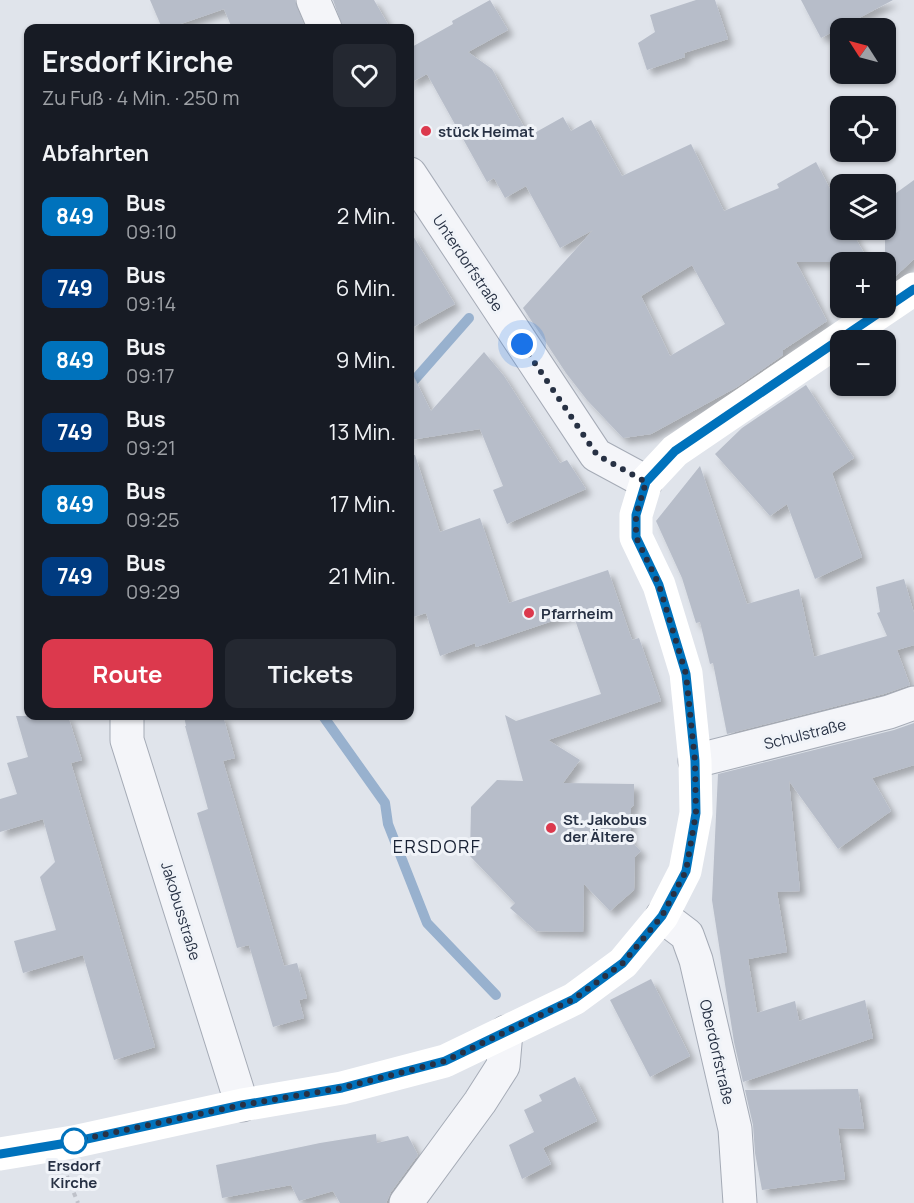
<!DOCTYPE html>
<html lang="de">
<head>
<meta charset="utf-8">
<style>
  body { margin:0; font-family:Manrope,sans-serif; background:#242831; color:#f1f3f6; height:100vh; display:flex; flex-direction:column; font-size:22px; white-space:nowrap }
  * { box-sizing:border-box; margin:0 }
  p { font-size:20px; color:#9ea1a6 }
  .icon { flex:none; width:33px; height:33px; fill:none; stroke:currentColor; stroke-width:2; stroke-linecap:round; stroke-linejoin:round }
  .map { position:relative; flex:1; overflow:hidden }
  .panel { position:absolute; left:24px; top:24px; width:390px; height:696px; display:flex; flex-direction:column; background:#171b24; border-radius:12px; box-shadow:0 2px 4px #0004 }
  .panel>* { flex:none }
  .badge { padding:0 12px; border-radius:9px; font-size:21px; line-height:39px }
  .needle { width:39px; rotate:306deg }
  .fabs { position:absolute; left:830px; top:18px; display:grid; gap:12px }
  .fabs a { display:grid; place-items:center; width:66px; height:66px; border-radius:12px; background:#171b24; box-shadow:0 2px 4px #0004; font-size:30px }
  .you { position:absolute; width:30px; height:30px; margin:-15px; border:4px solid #fff; border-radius:50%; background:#1a73e8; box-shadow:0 0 0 9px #1a73e833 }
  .map>.badge { position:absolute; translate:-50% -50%; box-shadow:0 0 0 3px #fff }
  h2 { padding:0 18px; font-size:22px; line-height:54px }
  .round { display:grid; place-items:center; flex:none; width:63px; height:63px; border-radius:12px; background:#242831 }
  .head { display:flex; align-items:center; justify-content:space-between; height:102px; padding:0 18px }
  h1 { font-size:28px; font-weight:700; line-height:45px }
  .action { display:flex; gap:12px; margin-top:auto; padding:12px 18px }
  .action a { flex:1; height:69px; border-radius:12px; background:#dc394d; color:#fff; font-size:24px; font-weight:700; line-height:69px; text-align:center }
  .action a+a { background:#242831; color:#f1f3f6 }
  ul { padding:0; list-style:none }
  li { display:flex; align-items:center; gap:18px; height:72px; padding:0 18px }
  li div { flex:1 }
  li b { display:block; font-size:22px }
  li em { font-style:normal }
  li .badge { min-width:66px; font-weight:700; text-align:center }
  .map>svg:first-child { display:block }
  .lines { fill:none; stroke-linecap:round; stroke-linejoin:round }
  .stream { stroke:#98b1ce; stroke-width:10 }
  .building { fill:#b7bdc9; fill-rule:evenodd; filter:url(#shadow) }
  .street-casing { stroke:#a5abb6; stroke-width:35 }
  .path { stroke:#bfc2ca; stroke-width:4; stroke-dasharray:4.5 4.5; stroke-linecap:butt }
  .street { stroke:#f4f5f9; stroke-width:33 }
  .secondary { stroke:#fff; stroke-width:33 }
  .line-casing { stroke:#fff; stroke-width:14 }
  .line { stroke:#0072bc; stroke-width:9 }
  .walk { stroke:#273144; stroke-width:6; stroke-dasharray:0 10.8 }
  .poi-dot { fill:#dc394d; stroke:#f0f3f8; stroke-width:2 }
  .stop-dot { fill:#fff; stroke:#0072bc; stroke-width:3 }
  .labels { text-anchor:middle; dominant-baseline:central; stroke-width:6; stroke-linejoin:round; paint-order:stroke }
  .poi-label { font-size:15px; font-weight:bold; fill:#273144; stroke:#f0f3f8; text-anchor:start }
  .street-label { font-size:15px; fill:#273144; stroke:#f0f3f8 }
  .stop-label { font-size:15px; font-weight:bold; fill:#273144; stroke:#f0f3f8 }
  .quarter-label { font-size:18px; letter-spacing:1.5px; fill:#192235; stroke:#f0f3f8 }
</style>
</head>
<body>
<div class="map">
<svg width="914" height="1203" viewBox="0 0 914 1203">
  <defs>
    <filter id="shadow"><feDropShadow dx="5.5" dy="5.5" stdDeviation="3" flood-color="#0004"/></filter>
  </defs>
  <rect width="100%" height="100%" fill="#e0e4eb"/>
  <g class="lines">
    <g class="stream">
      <polyline points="410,385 469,318"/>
      <polyline points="323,716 385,803 388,824 427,923 496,995"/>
    </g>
  </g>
  <g class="building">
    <polygon points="150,0 295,0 305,28 232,28 224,9 169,28 162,28"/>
    <polygon points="333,0 374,0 390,28 343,28"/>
    <path d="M 490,0 L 508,30 L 468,52 L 492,69 L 529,136 L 563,117 L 571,131 L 591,120 L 622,176 L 691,144 L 724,211 L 779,188 L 777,184 L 816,162 L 840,208 L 840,230 L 851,230 L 869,262 L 796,262 L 827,321 L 783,350 L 783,355 L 737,387 L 651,434 L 623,438 L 587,400 L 566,373 L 523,308 L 593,230 L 560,248 L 526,186 L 505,198 L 494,178 L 487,182 L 427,74 L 410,83 L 410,48 L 453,24 L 452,21 ZM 692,265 L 725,324 L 670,356 L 641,296 Z"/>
    <polygon points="696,0 715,0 728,39 684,53 685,57 647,70 638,43 655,32 650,15"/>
    <polygon points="801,0 893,0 821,38"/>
    <polygon points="914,180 914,259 885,286 885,201"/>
    <polygon points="410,231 455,304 410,329"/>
    <polygon points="484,352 504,376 560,463 567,460 586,489 507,524 493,490 503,486 480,429 410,440 410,369 431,411"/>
    <polygon points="806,385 854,458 832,473 862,557 815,579 787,504 770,516 715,454 742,428"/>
    <polygon points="410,455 415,455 440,532 480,518 509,603 608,570 632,640 639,638 661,701 548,740 580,760 563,783 634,784 634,805 631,808 630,840 641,851 635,857 634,890 610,911 584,884 583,932 536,931 510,908 515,903 470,856 471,807 497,780 523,781 505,715 516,721 601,694 573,614 476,647 475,643 440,656 426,613 410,618"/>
    <polygon points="700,466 747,604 799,589 814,657 887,636 877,613 880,612 876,587 904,579 914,613 914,645 897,650 910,685 884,694 727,734 713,663 710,664 700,622 696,623 682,578 656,521"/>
    <polygon points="16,716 68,716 82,760 71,763 155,1047 114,1060 83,955 23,973 14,941 56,930 40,877 55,862 43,819 0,832 0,799 17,794 7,763 28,757"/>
    <polygon points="184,716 223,716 235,758 223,761 284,966 297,963 307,998 299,1000 304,1018 273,1027 249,945 237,948 197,813 208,809 185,726 186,726"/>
    <polygon points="914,723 914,765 872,778 891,811 838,849 789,781 800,891 777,892 787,952 748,959 757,1013 795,1001 799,1021 865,1000 873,1038 743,1082 734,1042 712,900 718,774 894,730"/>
    <polygon points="651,979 690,1056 650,1077 610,1000"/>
    <polygon points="575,1077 597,1121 543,1148 551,1164 522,1179 509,1145 534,1132 524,1110 542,1101 539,1095"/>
    <polygon points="858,1089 864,1129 838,1128 845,1179 762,1190 755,1153 753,1125 745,1090"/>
    <polygon points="376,1134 377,1143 408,1136 418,1155 391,1192 386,1203 340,1203 333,1191 299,1201 291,1185 222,1198 216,1165 320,1143"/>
  </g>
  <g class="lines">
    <g class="street-casing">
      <g id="street">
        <polyline points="313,0 325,28"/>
        <polyline points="410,174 596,455 646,482"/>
        <polyline points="127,716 127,740 242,1105"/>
        <polyline points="695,761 889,712 914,703"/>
        <polyline points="662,916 687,935 696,960 735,1129 740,1203"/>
        <polyline points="406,1203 480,1102 503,1066 506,1032"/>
      </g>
    </g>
    <polyline class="path" points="67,1176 78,1203"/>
    <use href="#street" class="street"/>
    <polyline class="secondary" points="0,1154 73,1142 242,1105 342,1088 445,1061 574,999 623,963 662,916 685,871 696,813 695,761 686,673 659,585 636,537 636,515 646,482 675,451 914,289"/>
  </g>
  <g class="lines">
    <g class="line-casing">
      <polyline id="line" points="0,1154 73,1142 242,1105 342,1088 445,1061 574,999 623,963 662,916 686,871 696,813 695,761 686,674 659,585 636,537 636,515 646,482 675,451 914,289"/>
    </g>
    <use href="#line" class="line"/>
    <polyline class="walk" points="74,1141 242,1105 342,1088 445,1061 574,999 623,963 662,916 686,871 696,813 695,761 686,674 659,585 636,537 636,515 646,482 597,455 522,344"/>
  </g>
  <g class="poi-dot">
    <circle cx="426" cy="131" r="6"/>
    <circle cx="529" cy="613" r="6"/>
    <circle cx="551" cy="828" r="6"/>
  </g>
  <circle class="stop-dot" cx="74" cy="1141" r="12"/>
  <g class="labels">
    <g class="poi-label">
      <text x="438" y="131">stück Heimat</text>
      <text x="541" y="613">Pfarrheim</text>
      <text x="563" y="819">St. Jakobus<tspan x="563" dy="17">der Ältere</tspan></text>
    </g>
    <g class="street-label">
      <text transform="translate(468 263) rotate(56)">Unterdorfstraße</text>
      <text transform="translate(805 734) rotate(-14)">Schulstraße</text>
      <text transform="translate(181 911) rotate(73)">Jakobusstraße</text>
      <text transform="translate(717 1052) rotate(77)">Oberdorfstraße</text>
    </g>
    <g class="stop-label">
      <text x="74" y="1165">Ersdorf<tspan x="74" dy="17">Kirche</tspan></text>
    </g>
    <g class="quarter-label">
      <text x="437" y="846">ERSDORF</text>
    </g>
  </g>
</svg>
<div class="fabs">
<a><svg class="needle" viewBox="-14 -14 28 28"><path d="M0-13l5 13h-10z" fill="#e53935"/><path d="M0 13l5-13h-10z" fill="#9ea1a6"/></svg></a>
<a><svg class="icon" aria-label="locate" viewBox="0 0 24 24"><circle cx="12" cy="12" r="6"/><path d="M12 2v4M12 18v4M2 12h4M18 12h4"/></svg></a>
<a><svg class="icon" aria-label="layers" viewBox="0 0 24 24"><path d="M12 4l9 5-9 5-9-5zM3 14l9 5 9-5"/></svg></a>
<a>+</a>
<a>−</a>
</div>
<div class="you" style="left:522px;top:344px"></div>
<section class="panel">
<div class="head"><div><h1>Ersdorf Kirche</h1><p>Zu Fuß · 4 Min. · 250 m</p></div><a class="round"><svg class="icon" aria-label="heart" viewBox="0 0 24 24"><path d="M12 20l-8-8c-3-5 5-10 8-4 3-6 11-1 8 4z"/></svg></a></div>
<h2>Abfahrten</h2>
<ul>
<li><span class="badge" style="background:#0072bc;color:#fff">849</span><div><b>Bus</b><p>09:10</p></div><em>2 Min.</em></li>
<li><span class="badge" style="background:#003b80;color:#fff">749</span><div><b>Bus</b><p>09:14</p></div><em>6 Min.</em></li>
<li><span class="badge" style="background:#0072bc;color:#fff">849</span><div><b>Bus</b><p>09:17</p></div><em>9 Min.</em></li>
<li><span class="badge" style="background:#003b80;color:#fff">749</span><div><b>Bus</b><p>09:21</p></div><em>13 Min.</em></li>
<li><span class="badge" style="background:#0072bc;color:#fff">849</span><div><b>Bus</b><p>09:25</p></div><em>17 Min.</em></li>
<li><span class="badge" style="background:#003b80;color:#fff">749</span><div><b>Bus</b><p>09:29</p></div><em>21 Min.</em></li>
</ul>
<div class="action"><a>Route</a><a>Tickets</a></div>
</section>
</div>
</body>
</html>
